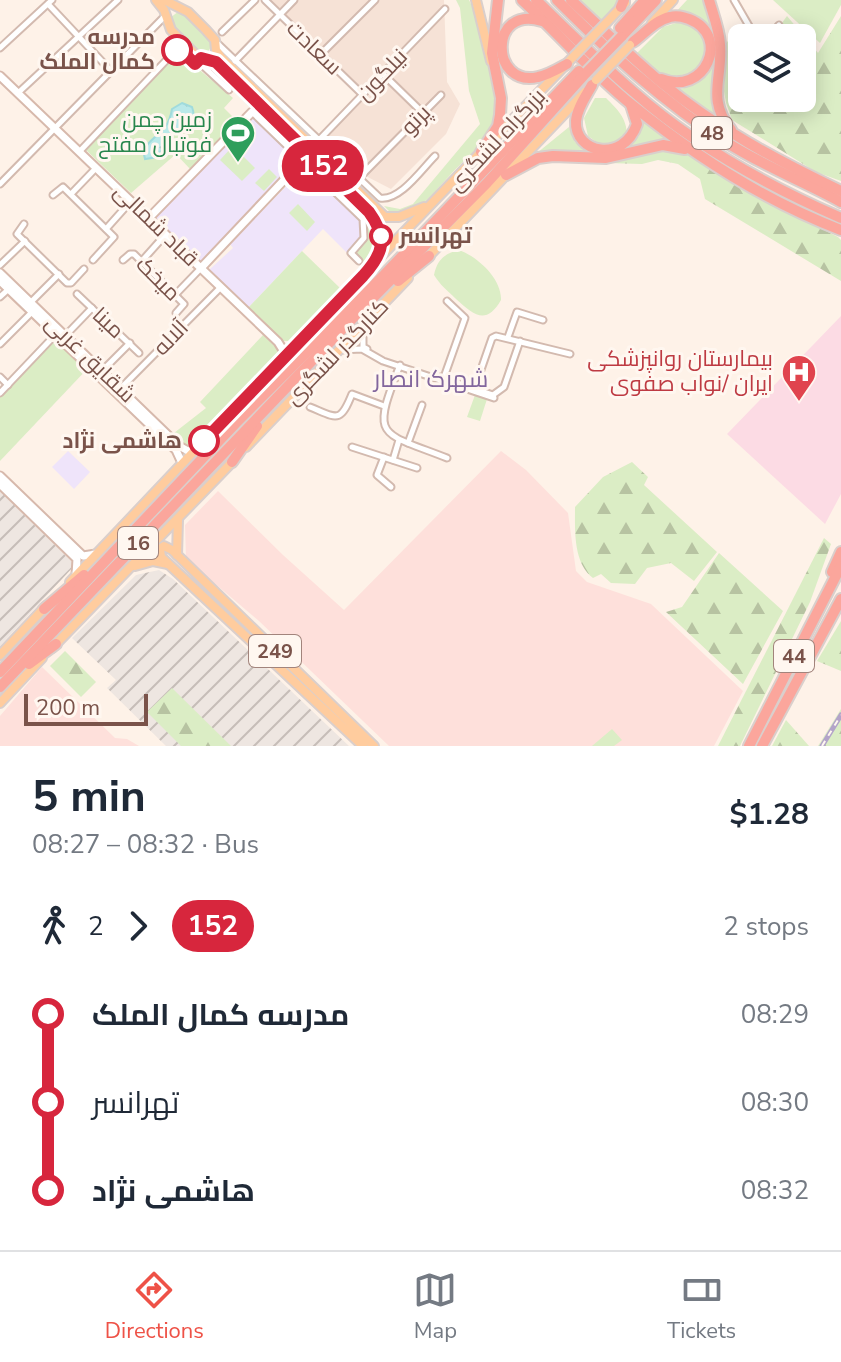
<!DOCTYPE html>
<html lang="en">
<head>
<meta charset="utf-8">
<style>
  body { margin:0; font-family:"Nunito Sans",Cairo,sans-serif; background:#f2f2f3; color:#1f2937; height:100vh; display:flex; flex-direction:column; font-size:30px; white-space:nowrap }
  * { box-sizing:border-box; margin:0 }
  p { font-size:26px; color:#747a83 }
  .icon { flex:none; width:44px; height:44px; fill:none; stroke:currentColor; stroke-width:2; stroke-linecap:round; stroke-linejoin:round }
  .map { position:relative; height:746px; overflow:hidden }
  .side { display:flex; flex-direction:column; background:#fff; flex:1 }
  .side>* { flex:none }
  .badge { padding:0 16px; border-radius:26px; font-size:28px; line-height:52px }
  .tools { position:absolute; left:728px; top:24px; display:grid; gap:16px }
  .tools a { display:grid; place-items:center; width:88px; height:88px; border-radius:12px; background:#fff; box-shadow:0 4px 20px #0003; font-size:40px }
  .scale { position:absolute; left:24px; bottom:20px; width:124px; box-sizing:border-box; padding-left:8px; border:4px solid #7a534a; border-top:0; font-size:22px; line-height:28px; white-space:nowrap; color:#7a534a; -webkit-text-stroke:6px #fff7f0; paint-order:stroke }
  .map>.badge { position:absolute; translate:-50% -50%; box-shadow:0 0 0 4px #fff }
  .legs { display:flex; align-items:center; gap:12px; height:88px; padding:0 32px; font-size:26px }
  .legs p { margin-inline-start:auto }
  .summary { display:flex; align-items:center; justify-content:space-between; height:136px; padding:0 32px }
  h1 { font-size:44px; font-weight:700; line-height:60px }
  ul { padding:0 32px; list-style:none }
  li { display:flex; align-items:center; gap:28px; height:88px; font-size:30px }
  li i { display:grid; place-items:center; width:12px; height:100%; margin:0 10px; background:currentColor }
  li i::after { content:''; width:20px; height:20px; margin:-10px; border:6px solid; border-radius:50%; background:#fff }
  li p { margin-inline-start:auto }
  li:first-child i { background:linear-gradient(#0000 50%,currentColor 0) }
  li:last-child i { background:linear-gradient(currentColor 50%,#0000 0) }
  .dock { display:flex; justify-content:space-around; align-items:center; height:112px; border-top:2px solid #e0e1e3; background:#fff; font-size:22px; color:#747a83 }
  .dock a { display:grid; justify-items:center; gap:4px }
  .dock .current { color:#ee5247 }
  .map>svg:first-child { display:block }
  .residential { fill:#f6e2d6 }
  .commercial { fill:#fee0db }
  .industrial { fill:url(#industrial-furrows) }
  .education { fill:#efe4fa }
  .medical { fill:#fcdbe4 }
  .green { fill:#dbedc5 }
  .forest { fill:url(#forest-firs) }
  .water { fill:url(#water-ripples); stroke:#a0dbdc; stroke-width:2 }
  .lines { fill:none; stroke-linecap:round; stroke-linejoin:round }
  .street-casing { stroke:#d3baaf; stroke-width:9 }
  .secondary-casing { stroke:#d7b9ac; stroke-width:11 }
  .primary-casing { stroke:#dacfcc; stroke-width:12 }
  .highway-casing { stroke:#dacfcc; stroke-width:14 }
  .street { stroke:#fff; stroke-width:5 }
  .secondary { stroke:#fff; stroke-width:7 }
  .primary { stroke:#ffcc9e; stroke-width:8 }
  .highway { stroke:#fba69c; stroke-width:10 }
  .rail-casing { stroke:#b3a4c9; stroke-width:5 }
  .rail { stroke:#fff7f0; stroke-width:2; stroke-dasharray:6; stroke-linecap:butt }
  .primary-bridge-casing { stroke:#dacfcc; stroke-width:12; stroke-linecap:butt }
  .highway-bridge-casing { stroke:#dacfcc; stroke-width:14; stroke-linecap:butt }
  .primary-bridge { stroke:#ffcc9e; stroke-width:8 }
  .highway-bridge { stroke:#fba69c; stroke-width:10 }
  .line-1-casing { stroke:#fff; stroke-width:18 }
  .line-1 { stroke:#d7263d; stroke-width:12 }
  .stop-1-dot { fill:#fff; stroke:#d7263d; stroke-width:4 }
  .labels { text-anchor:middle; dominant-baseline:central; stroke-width:6; stroke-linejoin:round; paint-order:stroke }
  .shield { fill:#fff7f0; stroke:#a2847c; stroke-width:2 }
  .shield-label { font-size:20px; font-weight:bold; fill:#7a534a }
  .stop-label { font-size:22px; font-weight:bold; fill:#7a534a; stroke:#fff7f0; text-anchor:end }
  .street-label { font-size:22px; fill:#7a534a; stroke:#fff7f0 }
  .leisure-label { font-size:22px; fill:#27864d; stroke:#fff7f0; text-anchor:end }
  .health-label { font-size:22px; fill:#be3a42; stroke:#fff7f0; text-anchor:end }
  .neighbourhood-label { font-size:24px; fill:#82669d; stroke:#fff7f0 }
</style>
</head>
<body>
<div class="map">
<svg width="841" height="746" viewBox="0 0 841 746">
  <defs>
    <pattern id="industrial-furrows" width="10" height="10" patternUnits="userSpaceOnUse" patternTransform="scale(2)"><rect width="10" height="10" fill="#eee6e1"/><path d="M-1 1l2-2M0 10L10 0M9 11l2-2" fill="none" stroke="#c6bdb8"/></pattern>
    <pattern id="forest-firs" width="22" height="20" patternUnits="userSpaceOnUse" patternTransform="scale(2)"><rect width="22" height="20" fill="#dbedc5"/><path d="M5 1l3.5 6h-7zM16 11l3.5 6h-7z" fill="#b7c3a2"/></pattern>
    <pattern id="water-ripples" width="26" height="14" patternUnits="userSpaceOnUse" patternTransform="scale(2)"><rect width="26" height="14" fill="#bae9e9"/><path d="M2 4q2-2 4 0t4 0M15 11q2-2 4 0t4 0" fill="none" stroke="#9cbfbf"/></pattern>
  </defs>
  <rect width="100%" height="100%" fill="#fef2e8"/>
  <polygon class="residential" points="271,0 444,0 447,82 460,104 446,134 391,189 360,173 323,139 367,95"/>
  <g class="commercial">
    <polygon points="501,451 526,470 568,513 576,571 587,582 651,604 743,691 714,746 389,746 259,621 186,559 185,525 218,491 283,555 344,610"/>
    <polygon points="42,667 115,738 127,739 139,746 0,746 0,716"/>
  </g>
  <g class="industrial">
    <polygon points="0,491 75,565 0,646"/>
    <polygon points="159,570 173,579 349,746 166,746 107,688 116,680 72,638 136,575"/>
  </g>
  <g class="education">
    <polygon points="252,115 298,160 201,262 155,217"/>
    <polygon points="305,167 361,222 360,241 347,253 323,229 248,308 209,270 233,248 230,244"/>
    <polygon points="68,451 90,472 74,489 52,467"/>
  </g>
  <polygon class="medical" points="841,316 841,494 825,524 727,434"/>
  <g class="green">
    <path d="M 456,0 L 469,0 L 472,6 C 483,43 509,97 489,132 C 480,148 463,161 451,174 C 429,197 424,211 390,212 L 384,206 L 400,209 L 413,204 L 480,124 L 469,91 L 460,8 Z"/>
    <polygon points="579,0 622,0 622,1 601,22"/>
    <path d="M 687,0 L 706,0 L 718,42 L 718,115 L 716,118 L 678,90 C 733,76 725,12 674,14 Z"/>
    <polygon points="773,0 841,0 841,5 820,43"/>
    <polygon points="179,11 211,39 212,45 208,52 198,52 172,26 170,18"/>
    <path d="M 679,22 C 703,27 708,43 705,64 L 686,80 C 664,78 651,71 636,54 L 663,27 Z"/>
    <polygon points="178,52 233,98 224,108 238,122 191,170 176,154 131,193 85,149"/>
    <polygon points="208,61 214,62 371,216 377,237 377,253 366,266 353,252 363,242 362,216 213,72 205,64"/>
    <path d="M 595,98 L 606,98 C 618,110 627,118 627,136 L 620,143 L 602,146 L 588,136 L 584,118 Z"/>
    <polygon points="643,120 678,145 622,152 639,136"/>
    <polygon points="569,127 575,142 601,155 537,153"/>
    <polygon points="233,146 255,168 242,181 220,160"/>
    <polygon points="269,169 277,177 264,191 255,183"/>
    <polygon points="298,204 315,222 307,231 289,213"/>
    <path d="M 459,250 C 478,257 502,279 501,300 C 486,326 474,315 456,299 C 448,291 440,285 434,275 C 437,260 445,253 459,250 Z"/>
    <polygon points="302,251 341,289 290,341 282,341 248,308"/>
    <polygon points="58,335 90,366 0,461 0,395"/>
    <polygon points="263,335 278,349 278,353 190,445 185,445 174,433 206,408 200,402"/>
    <polygon points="475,395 487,399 480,421 467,417"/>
    <polygon points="612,729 622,740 614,746 592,746"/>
  </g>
  <g class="forest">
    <polygon points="787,16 818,53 841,16 841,181 816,172 732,120 726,103 724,91 727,42 741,28 749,38 742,38 742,98 802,98 802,38 771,38"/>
    <polygon points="665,149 691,156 749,192 838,237 841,240 841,281 705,199 700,179 678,164 658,160 642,164 607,163 646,151"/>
    <path d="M 632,462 L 648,477 L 644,485 L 717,552 L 694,581 L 671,563 L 647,568 L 635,584 L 611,583 L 601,574 L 593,578 C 573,563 575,530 575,507 L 603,477 Z"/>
    <polygon points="824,538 831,544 810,602 740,746 718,746"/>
    <polygon points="719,553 783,611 743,684 666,612 682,607"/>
    <polygon points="841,621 841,671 817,661"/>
    <polygon points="65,651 96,682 81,697 50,666"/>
    <polygon points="172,688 231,746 181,746 147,712"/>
    <polygon points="841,709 841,746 818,746"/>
    <polygon points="786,720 809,746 772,746"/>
  </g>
  <path class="water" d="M 182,103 L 192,107 C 199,126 182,124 171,134 C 165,140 162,149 158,157 L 145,159 L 143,150 C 156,132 168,133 172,109 Z"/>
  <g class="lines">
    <g class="street-casing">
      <g id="street">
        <polyline points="265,0 363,95"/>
        <polyline points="734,0 756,38"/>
        <polyline points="48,4 110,70"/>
        <polyline points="222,32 255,0"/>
        <polyline points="767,38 779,25"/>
        <path d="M 217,43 L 380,198 C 400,201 421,170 435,156"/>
        <polyline points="0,48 52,0"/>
        <polyline points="321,54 375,0"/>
        <polyline points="204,59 203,66 229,90"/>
        <polyline points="235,61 294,0"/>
        <polyline points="383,74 423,113"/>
        <polyline points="18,93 118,0"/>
        <polyline points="252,112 363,219 364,238 351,253 359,261"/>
        <polyline points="318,141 445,9"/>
        <polyline points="80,151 176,50 183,52 195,64 201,58"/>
        <polyline points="358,179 441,95"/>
        <polyline points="0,184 165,16"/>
        <polyline points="71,194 96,168"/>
        <polyline points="53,195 63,187 114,237 93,260"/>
        <polyline points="24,224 17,234 67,283 71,283 84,269"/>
        <polyline points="106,229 131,201"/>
        <polyline points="123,260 130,254 134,254 184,304 176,313"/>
        <polyline points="141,262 166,234"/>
        <polyline points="0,265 25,241"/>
        <polyline points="77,294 139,353"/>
        <polyline points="175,295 201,268"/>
        <polyline points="0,297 11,287"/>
        <polyline points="31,302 59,274"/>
        <polyline points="363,326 363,347 367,349"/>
        <polyline points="65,336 92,308"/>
        <polyline points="508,337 517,312 543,320"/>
        <polyline points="0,344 32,312"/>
        <polyline points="340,350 362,349 383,361 494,398 493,395 504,387 520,341"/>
        <path d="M 400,365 C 371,439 378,431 447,458"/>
        <polyline points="102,371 130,343"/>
        <polyline points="0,377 8,385"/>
        <polyline points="440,377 493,395"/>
        <polyline points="443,380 465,318 447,301"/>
        <polyline points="475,387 492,338 496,336 570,354"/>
        <polyline points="120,389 221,287"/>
        <polyline points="0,393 56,334"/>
        <path d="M 310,407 C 337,418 340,424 352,394 L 384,406"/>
        <polyline points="408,443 422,405"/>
        <polyline points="352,447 417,468"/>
        <polyline points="384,457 377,475 391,487"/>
        <polyline points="393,460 399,440"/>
      </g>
    </g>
    <g class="secondary-casing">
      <g id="secondary">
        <polyline points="0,76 278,342 283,350 283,357"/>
        <polyline points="149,218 252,112"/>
        <polyline points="201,268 302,161"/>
        <polyline points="0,273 179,446 188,451 198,448"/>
        <polyline points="0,281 176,450 182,463"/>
        <polyline points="0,476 83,556 96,554"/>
        <polyline points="0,484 77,559 76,575"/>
      </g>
    </g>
    <g class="primary-casing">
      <g id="primary">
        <path d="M 156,0 L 164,10 L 171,30 L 198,57 L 216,62 L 369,212 C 379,226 384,239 379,256"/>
        <polyline points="164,0 188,12 206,30 215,40 216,50 221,57 385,217 399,217 424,207"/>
        <polyline points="476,0 491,61"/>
        <polyline points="606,23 625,3"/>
        <polyline points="652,23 673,0"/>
        <polyline points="493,140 573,57"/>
        <polyline points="426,259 585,92"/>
        <polyline points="310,330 483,150"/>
        <polyline points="246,447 408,278"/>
        <polyline points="177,555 178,520"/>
        <polyline points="135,566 153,561 168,564"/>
        <polyline points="70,582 289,351"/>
        <polyline points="52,648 234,460"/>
        <polyline points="0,655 46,606"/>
        <polyline points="0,703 42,658"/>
        <polyline points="363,746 161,557 160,549 164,546 172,550 374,746"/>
      </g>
    </g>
    <g class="highway-casing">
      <g id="highway">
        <path d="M 522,0 C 559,34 593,74 632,105 C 695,156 765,201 841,230"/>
        <path d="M 536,0 C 568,31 601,64 635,93 C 695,146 768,186 841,218"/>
        <path d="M 557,0 C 610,53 663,102 726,142 C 763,166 803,181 841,202"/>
        <path d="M 571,0 C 601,28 631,57 662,83 C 716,128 778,161 841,191"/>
        <path d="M 709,0 C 713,14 719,29 720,44 C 723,78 706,99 731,130"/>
        <polyline points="621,7 624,0"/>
        <path d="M 542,21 C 488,4 490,88 538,77 C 548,75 558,69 567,64"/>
        <polyline points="620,28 645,0"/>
        <polyline points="621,37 656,0"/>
        <path d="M 633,42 C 645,33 656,20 670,17 C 677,15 683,17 689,19 C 732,36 705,97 661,79"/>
        <path d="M 592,85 C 586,96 577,108 576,121 C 574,153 623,164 637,124 L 631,105"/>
        <polyline points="481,152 498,126 500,115 501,98 492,53 498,0"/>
        <polyline points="506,175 538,158 553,156 606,158 663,145 685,149"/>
        <polyline points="398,281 429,256"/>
        <polyline points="279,370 313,328"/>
        <polyline points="232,462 257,426"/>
        <polyline points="832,572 841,552"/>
        <polyline points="44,609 84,575"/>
        <polyline points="29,664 56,644"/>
        <polyline points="0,672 236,423 384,275 579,71"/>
        <polyline points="0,687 353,318 487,183 587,72"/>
        <polyline points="749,746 841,566"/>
        <polyline points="762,746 841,599"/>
      </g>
    </g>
    <use href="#street" class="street"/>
    <use href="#secondary" class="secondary"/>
    <use href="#primary" class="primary"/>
    <use href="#highway" class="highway"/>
    <g class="rail-casing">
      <polyline id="rail" points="822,746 841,715"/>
    </g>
    <use href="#rail" class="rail"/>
    <g class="primary-bridge-casing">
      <g id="primary-bridge">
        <polyline points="573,57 606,23"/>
        <polyline points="596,80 630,45"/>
      </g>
    </g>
    <g class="highway-bridge-casing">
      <polyline id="highway-bridge" points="587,72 621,37"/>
    </g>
    <use href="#primary-bridge" class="primary-bridge"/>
    <use href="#highway-bridge" class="highway-bridge"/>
  </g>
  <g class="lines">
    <g class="line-1-casing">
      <path id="line-1" d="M 177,50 L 183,52 L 195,64 L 201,58 L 216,62 L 369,212 C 388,238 384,253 363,276 L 204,441"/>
    </g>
    <use href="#line-1" class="line-1"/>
  </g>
  <defs>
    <g id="stadium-pin" transform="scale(1.8)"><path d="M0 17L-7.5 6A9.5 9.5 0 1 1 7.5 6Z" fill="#2e9e5b" stroke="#fff7f0"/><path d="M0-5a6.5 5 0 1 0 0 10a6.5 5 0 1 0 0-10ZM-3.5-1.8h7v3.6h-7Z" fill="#fff"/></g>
    <g id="hospital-pin" transform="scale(1.8)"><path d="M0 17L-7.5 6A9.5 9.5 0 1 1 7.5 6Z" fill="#e0444e" stroke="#fff7f0"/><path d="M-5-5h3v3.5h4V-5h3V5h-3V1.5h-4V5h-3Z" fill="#fff"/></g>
  </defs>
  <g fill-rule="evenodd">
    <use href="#stadium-pin" x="238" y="133"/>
    <use href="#hospital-pin" x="799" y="372"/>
  </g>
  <g class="stop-1-dot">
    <circle cx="177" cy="50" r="14"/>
    <circle cx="381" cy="236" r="10"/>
    <circle cx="204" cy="441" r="14"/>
  </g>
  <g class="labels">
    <g class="shield">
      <rect x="692" y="117" width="40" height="32" rx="6"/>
      <rect x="118" y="527" width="40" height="32" rx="6"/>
      <rect x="249" y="635" width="52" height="32" rx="6"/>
      <rect x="774" y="640" width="40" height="32" rx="6"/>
    </g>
    <g class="shield-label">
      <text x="712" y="133">48</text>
      <text x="138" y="543">16</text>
      <text x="275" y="651">249</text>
      <text x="794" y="656">44</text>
    </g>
    <g class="stop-label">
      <text x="155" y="37">مدرسه<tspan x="155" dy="25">کمال الملک</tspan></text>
      <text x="399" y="236" text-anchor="start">تهرانسر</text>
      <text x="182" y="441">هاشمی نژاد</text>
    </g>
    <g class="street-label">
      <text transform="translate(314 48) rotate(44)">سعادت</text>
      <text transform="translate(382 75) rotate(-46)">نیلگون</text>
      <text transform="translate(416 120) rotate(-45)">پرتو</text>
      <text transform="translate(497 140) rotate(-47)">بزرگراه لشگری</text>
      <text transform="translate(156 225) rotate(44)">قباد شمالی</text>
      <text transform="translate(158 279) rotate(45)">میخک</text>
      <text transform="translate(108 323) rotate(43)">مینا</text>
      <text transform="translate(171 338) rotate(-46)">آلاله</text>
      <text transform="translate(337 352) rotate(-46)">کنارگذر لشگری</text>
      <text transform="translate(90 359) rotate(44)">شقایق غربی</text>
    </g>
    <g class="leisure-label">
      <text x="212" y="120">زمین چمن<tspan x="212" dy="25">فوتبال مفتح</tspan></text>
    </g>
    <g class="health-label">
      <text x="773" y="359">بیمارستان روانپزشکی<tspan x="773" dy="25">ایران /نواب صفوی</tspan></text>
    </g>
    <g class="neighbourhood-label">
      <text x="431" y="379">شهرک انصار</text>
    </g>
  </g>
</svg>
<div class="tools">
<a><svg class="icon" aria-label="layers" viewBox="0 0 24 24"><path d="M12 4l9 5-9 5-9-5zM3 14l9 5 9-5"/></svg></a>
</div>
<div class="scale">200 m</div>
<b class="badge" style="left:323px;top:166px;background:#d7263d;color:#fff">152</b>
</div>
<section class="side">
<div class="summary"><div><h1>5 min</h1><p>08:27 – 08:32 · Bus</p></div><b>$1.28</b></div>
<div class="legs"><svg class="icon" aria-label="walk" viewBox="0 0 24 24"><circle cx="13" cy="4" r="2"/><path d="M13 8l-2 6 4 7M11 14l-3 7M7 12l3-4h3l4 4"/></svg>2<svg class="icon" aria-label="forward" viewBox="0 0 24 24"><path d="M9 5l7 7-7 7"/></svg><b class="badge" style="background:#d7263d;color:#fff">152</b><p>2 stops</p></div>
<ul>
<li><i style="color:#d7263d"></i><b>مدرسه کمال الملک</b><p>08:29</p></li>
<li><i style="color:#d7263d"></i><span>تهرانسر</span><p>08:30</p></li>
<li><i style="color:#d7263d"></i><b>هاشمی نژاد</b><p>08:32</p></li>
</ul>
</section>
<nav class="dock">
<a class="current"><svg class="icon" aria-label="directions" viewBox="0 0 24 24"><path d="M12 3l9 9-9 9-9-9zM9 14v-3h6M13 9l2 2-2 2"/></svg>Directions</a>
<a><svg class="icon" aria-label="map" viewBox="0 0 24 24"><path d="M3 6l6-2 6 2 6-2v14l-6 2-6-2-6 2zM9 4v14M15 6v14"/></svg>Map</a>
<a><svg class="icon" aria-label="tickets" viewBox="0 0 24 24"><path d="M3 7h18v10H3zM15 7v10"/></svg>Tickets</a>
</nav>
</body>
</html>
